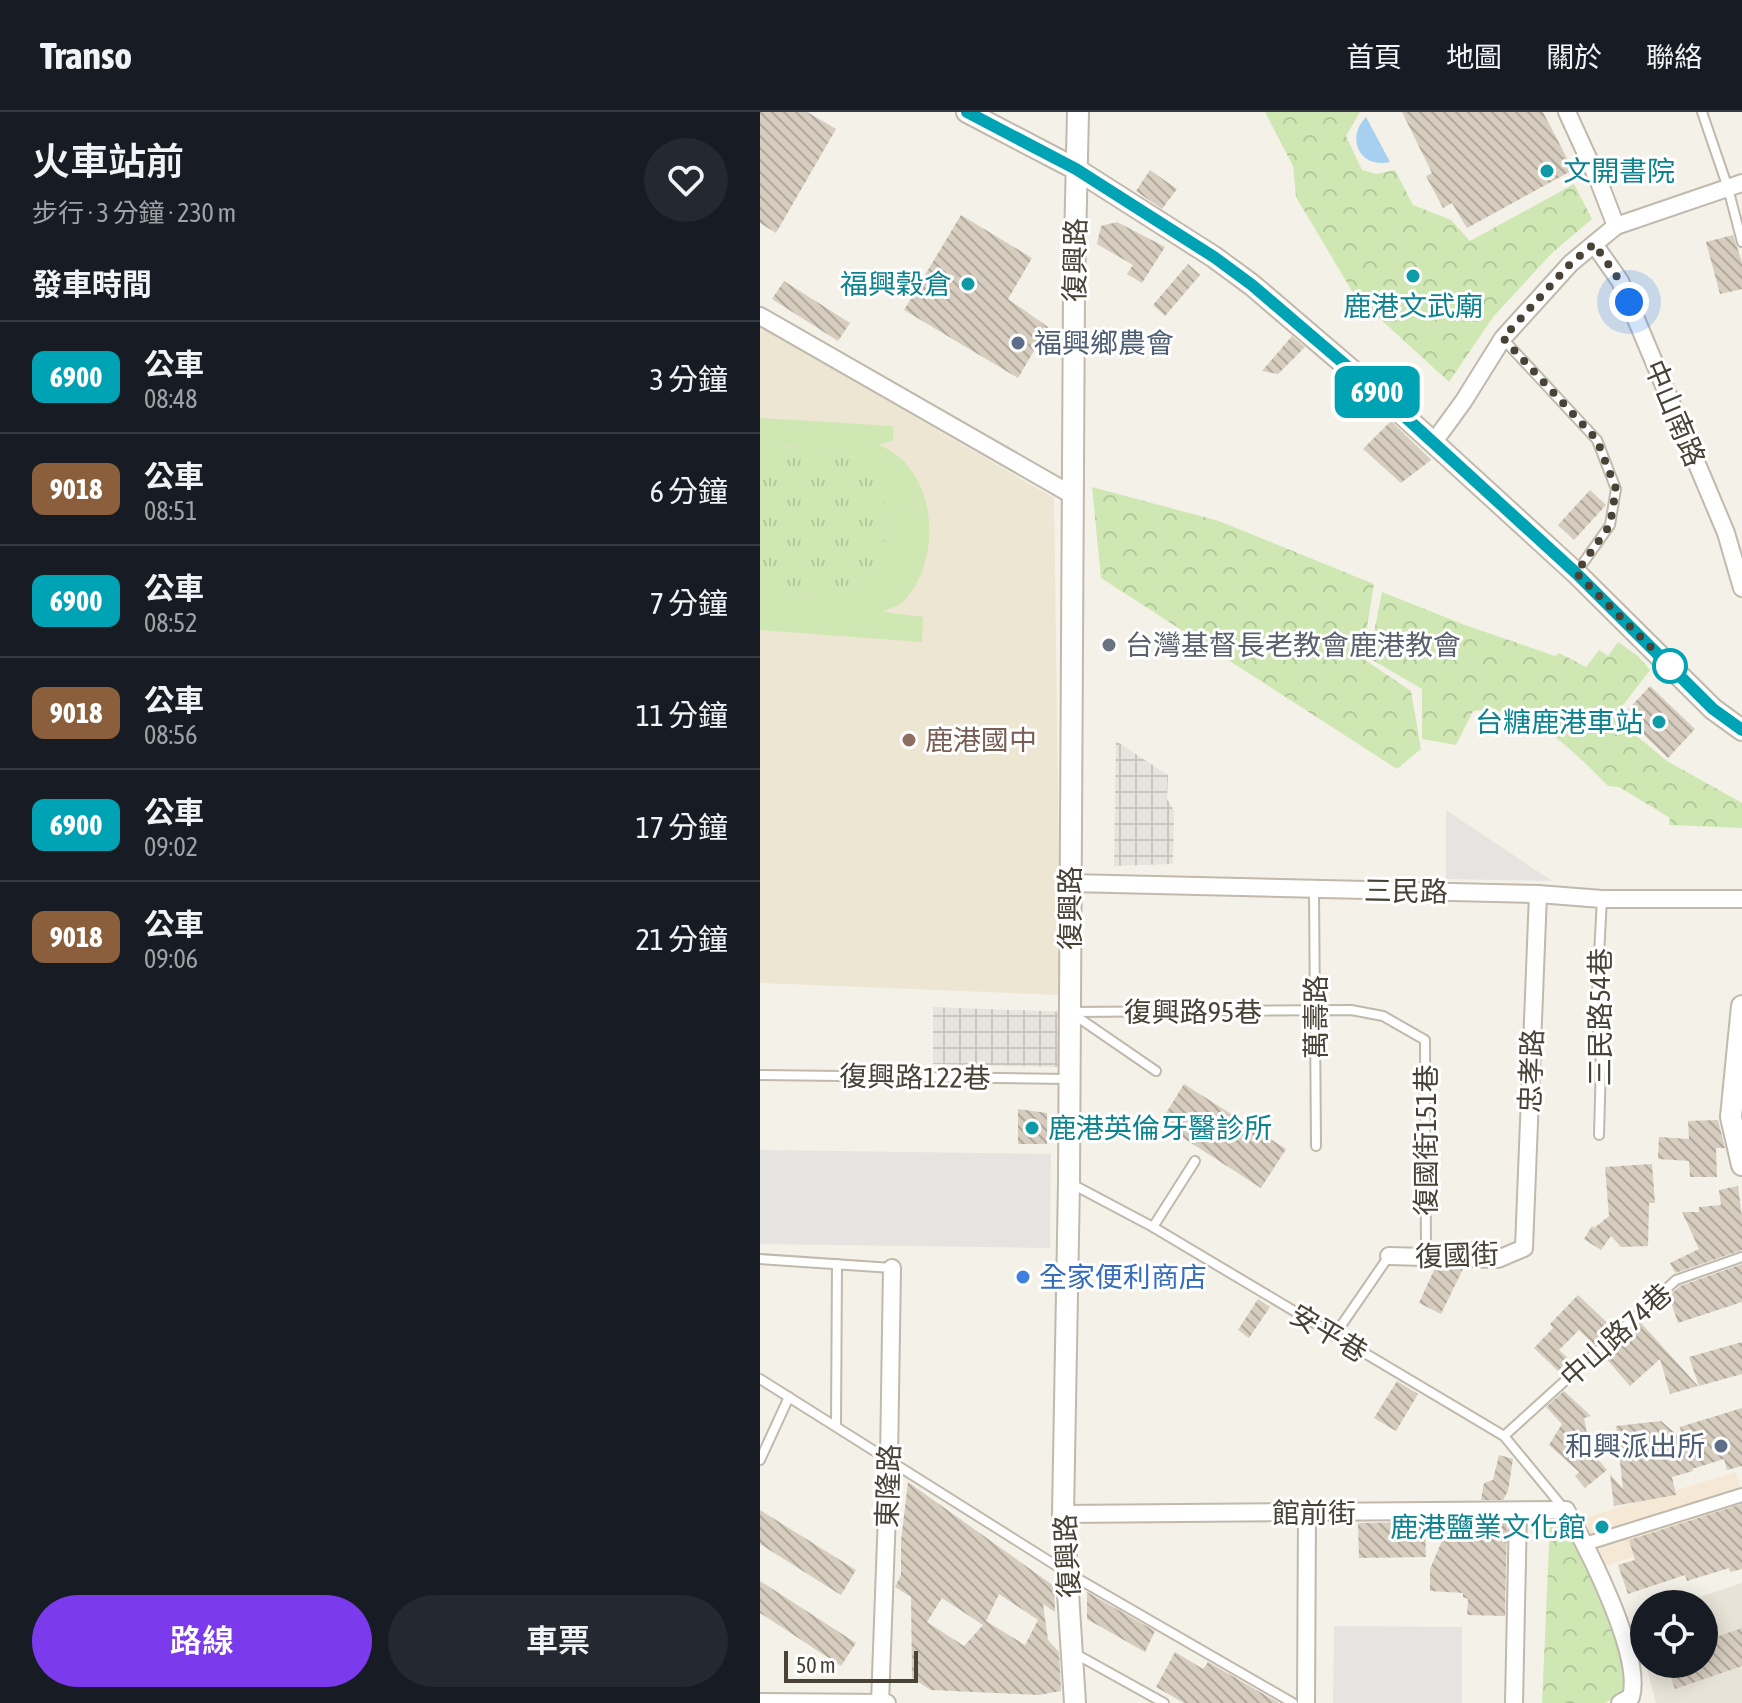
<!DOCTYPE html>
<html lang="zh-TW">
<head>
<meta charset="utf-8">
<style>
  body { margin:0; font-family:"Asap Condensed","Noto Sans TC",sans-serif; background:#242831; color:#f1f3f6; height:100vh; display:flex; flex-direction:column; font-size:30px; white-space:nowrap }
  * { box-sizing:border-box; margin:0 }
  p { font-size:26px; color:#9ea1a6 }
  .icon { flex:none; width:44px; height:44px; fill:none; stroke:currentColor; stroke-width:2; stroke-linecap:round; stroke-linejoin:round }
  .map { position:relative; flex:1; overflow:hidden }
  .details { display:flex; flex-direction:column; background:#171b24; width:760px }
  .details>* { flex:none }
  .badge { padding:0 16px; border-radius:12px; font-size:28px; line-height:52px }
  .controls { position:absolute; left:870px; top:1478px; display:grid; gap:16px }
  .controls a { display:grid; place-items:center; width:88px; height:88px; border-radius:50%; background:#171b24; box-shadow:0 4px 20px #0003; font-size:40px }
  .scale { position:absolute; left:24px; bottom:20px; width:134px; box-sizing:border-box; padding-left:8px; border:4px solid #484237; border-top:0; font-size:22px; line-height:28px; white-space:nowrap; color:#484237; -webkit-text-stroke:6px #fff; paint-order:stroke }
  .you { position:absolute; width:40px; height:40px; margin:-20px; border:6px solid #fff; border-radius:50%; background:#1a73e8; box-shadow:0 0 0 12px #1a73e833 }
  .map>.badge { position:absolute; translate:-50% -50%; box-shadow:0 0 0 4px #fff }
  h2 { padding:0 32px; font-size:30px; line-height:72px }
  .round { display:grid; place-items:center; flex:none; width:84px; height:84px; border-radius:42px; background:#242831 }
  .headline { display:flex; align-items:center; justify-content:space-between; height:136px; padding:0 32px }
  h1 { font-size:38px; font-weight:600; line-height:60px }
  .button { display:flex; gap:16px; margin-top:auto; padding:16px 32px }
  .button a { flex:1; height:92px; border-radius:48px; background:#7c3aed; color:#fff; font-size:32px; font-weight:600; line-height:92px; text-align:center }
  .button a+a { background:#242831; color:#f1f3f6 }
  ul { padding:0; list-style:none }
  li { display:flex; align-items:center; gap:24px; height:112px; padding:0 32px; border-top:2px solid #363941 }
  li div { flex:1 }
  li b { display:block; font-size:30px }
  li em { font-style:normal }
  li .badge { min-width:88px; font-weight:700; text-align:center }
  header { display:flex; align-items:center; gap:48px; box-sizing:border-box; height:112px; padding:0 40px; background:#171b24; border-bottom:2px solid #363941 }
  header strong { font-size:38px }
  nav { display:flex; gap:44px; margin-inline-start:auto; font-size:28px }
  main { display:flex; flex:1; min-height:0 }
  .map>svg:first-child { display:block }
  .residential { fill:#e8e3d7 }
  .commercial { fill:#f5e9d5 }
  .industrial { fill:url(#industrial-grid) }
  .education { fill:#ede6d3 }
  .grass { fill:url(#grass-tufts) }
  .park { fill:url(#park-crowns) }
  .pitch { fill:#cfe8b3 }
  .parking { fill:#e6e4e1 }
  .water { fill:#a7d0f0 }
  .building { fill:url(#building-back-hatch); fill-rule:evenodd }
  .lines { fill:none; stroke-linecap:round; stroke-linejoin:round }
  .service-casing { stroke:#c0b9ac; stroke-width:12 }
  .pedestrian-casing { stroke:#c0b9ac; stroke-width:16 }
  .minor-casing { stroke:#c0b9ac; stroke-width:20 }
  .tertiary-casing { stroke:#c0b9ac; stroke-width:24 }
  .service { stroke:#fff; stroke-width:8 }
  .pedestrian { stroke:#fff; stroke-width:12 }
  .minor { stroke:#fff; stroke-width:16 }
  .tertiary { stroke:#fff; stroke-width:20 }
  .line-casing { stroke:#fff; stroke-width:18 }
  .line { stroke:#00a3b4; stroke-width:12 }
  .walk { stroke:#484237; stroke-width:8; stroke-dasharray:0 14.4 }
  .culture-dot { fill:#0f9aa8; stroke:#fff; stroke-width:3 }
  .service-dot { fill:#5c6f8a; stroke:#fff; stroke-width:3 }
  .worship-dot { fill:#6b7280; stroke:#fff; stroke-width:3 }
  .stop-dot { fill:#fff; stroke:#00a3b4; stroke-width:4 }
  .education-dot { fill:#8d6e63; stroke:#fff; stroke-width:3 }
  .shop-dot { fill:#3f7fe0; stroke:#fff; stroke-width:3 }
  .labels { text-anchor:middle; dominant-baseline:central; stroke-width:6; stroke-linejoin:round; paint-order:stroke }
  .culture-label { font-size:28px; fill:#0d838f; stroke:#fff; text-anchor:end }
  .street-label { font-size:28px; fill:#484237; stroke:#fff }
  .service-label { font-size:28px; fill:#4e5e75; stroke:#fff; text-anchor:start }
  .worship-label { font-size:28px; fill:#5b616d; stroke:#fff; text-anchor:start }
  .education-label { font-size:28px; fill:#785e54; stroke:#fff; text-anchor:start }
  .shop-label { font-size:28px; fill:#366cbe; stroke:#fff; text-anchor:start }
</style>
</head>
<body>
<header>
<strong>Transo</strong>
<nav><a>首頁</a><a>地圖</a><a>關於</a><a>聯絡</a></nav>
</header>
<main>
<section class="details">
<div class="headline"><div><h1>火車站前</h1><p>步行 · 3 分鐘 · 230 m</p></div><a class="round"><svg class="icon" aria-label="heart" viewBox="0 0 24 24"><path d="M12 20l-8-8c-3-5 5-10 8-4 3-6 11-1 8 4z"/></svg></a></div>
<h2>發車時間</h2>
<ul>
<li><span class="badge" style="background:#00a3b4;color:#fff">6900</span><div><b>公車</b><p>08:48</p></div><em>3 分鐘</em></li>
<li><span class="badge" style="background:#8b5e3c;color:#fff">9018</span><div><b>公車</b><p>08:51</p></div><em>6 分鐘</em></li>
<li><span class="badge" style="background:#00a3b4;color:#fff">6900</span><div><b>公車</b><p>08:52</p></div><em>7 分鐘</em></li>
<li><span class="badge" style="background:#8b5e3c;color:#fff">9018</span><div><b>公車</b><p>08:56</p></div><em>11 分鐘</em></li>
<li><span class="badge" style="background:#00a3b4;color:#fff">6900</span><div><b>公車</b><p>09:02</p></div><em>17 分鐘</em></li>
<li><span class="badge" style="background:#8b5e3c;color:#fff">9018</span><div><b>公車</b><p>09:06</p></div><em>21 分鐘</em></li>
</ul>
<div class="button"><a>路線</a><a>車票</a></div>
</section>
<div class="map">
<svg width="982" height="1591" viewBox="0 0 982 1591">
  <defs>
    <pattern id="industrial-grid" width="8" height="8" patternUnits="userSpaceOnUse" patternTransform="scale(2)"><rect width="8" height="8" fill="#e7e3de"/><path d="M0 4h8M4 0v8" fill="none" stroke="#c8c4bf"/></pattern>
    <pattern id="grass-tufts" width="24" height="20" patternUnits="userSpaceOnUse" patternTransform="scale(2)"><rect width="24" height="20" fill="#cfe8b3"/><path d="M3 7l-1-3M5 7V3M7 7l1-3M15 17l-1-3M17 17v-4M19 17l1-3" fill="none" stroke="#b3c89b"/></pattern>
    <pattern id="park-crowns" width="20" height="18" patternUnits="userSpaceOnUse" patternTransform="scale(2)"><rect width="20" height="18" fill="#cfe8b3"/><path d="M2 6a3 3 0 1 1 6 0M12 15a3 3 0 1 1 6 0" fill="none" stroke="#b3c89b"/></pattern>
    <pattern id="building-back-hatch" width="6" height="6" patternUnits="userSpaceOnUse" patternTransform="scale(2)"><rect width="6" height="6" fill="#d6cdbf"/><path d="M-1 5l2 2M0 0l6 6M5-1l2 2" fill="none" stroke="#b0a89c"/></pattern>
  </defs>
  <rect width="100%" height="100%" fill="#f4f1e9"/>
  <polygon class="residential" points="982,1471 982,1591 896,1591 886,1552 944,1552 944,1492 918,1492"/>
  <polygon class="commercial" points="976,1360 982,1380 982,1412 840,1455 824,1406"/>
  <g class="industrial">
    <polygon points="356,629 408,663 407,687 414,699 413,752 354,754"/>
    <polygon points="173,895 309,900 300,955 173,952"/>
  </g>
  <polygon class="education" points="0,215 294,386 301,883 0,871"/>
  <path class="grass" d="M 0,333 C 19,335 65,334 81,339 C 134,356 143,440 97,471 C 70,490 30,480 0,478 Z"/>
  <g class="park">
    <polygon points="505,0 600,0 586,24 602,58 617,62 635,58 653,93 691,108 710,129 814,72 832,107 792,141 733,205 689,270 595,184 536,85 533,54"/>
    <polygon points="332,375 459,409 614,472 602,546 651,579 661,637 637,657 341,466"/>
    <path d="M 622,480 L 705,513 L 795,544 L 799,541 L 826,555 L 839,538 L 848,544 L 858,530 L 878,544 L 890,558 L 854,605 L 907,649 L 982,691 L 982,716 L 909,713 L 910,706 L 859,675 L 848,674 C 811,637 769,591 713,599 L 696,633 L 662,627 L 662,577 L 609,546 Z"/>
    <polygon points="790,1413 809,1413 841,1471 873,1574 845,1591 782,1591"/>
  </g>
  <path class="pitch" d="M 0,306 L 133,314 L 133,328 L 119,333 C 177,356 184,444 145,488 C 139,494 130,496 123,500 L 163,505 L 162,530 L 0,518 L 0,478 C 30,480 70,490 97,471 C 143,440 134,356 81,339 C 65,334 19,335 0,333 Z"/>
  <g class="parking">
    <polygon points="686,698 792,769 686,767"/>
    <polygon points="0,1038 291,1042 290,1136 0,1132"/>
    <polygon points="574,1514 702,1515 702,1591 573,1591"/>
  </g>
  <path class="water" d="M 606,5 L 630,50 C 600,57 585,26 606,5 Z"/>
  <g class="building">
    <polygon points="0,0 47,0 76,17 16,121 0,111"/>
    <polygon points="642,0 783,0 813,58 707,116 692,91 683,96 666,64 672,61"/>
    <polygon points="390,58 417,77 402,97 376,79"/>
    <polygon points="201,103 272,146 248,187 288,215 258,266 144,198"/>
    <polygon points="357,110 405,135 382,171 367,162 373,153 337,132 341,114"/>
    <polygon points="973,123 982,150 982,177 960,182 946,130"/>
    <polygon points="428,152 440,163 405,204 393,193"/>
    <polygon points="24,169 90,211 78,229 12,187"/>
    <polygon points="532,224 545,235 518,262 502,259"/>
    <polygon points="631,309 671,348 641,371 603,337"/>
    <polygon points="830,378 846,393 814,428 798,413"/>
    <polygon points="890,574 935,617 908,646 863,603"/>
    <polygon points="424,972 526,1037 501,1076 400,1011"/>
    <polygon points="258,997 287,1001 287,1032 258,1032"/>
    <polygon points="958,1008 965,1036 956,1036 957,1065 930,1065 929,1049 898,1047 899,1025 929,1027 928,1009"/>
    <polygon points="892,1052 895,1091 889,1091 888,1134 861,1135 851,1124 841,1138 824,1127 832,1114 834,1116 849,1104 845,1055"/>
    <polygon points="978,1074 982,1105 982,1138 915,1161 910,1151 939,1137 922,1100 939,1100 939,1095 961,1093 959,1078"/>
    <polygon points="982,1152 982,1190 918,1211 909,1184 920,1174"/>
    <polygon points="675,1156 703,1157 681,1202 659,1191"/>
    <polygon points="818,1183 853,1216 834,1233 819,1218 799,1238 809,1247 798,1259 774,1236 793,1216 790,1212"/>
    <polygon points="498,1187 510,1195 489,1226 478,1218"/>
    <polygon points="880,1210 901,1233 938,1274 910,1282 900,1247 870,1274 843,1243"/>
    <polygon points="982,1230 982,1262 939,1274 929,1245"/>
    <polygon points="637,1269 658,1282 636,1319 614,1306"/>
    <polygon points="804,1279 831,1304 824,1306 828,1327 824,1331 847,1358 825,1376 815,1364 819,1360 789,1333 802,1312 786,1295"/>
    <polygon points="982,1296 982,1354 967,1358 964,1347 932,1357 933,1359 912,1365 916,1383 854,1394 850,1362 863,1377 856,1314 901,1309 923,1328 920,1315"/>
    <polygon points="739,1343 753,1347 748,1379 743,1388 721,1388 724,1371 733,1368"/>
    <path d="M 148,1370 L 294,1474 L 295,1500 L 283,1492 L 288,1528 L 299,1540 L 301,1579 L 279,1583 L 171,1578 L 152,1566 L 151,1485 L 135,1475 L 141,1463 L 141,1429 ZM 239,1482 L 278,1508 L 265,1533 L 226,1509 ZM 182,1486 L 223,1513 L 204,1534 L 167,1510 Z"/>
    <polygon points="982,1392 982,1457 970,1460 969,1456 927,1469 925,1463 868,1482 858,1453 875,1448 869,1428"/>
    <polygon points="0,1398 96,1458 81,1483 0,1432"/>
    <polygon points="747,1409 745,1504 707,1503 708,1487 703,1485 703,1481 670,1479 670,1457 690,1410"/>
    <polygon points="665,1410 666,1445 599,1446 598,1411"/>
    <polygon points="0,1469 96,1531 81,1554 0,1501"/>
    <polygon points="327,1480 395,1519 385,1540 327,1507"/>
    <polygon points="982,1516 982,1554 915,1577 906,1552 944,1552 944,1529"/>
    <polygon points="415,1540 443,1557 448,1550 519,1591 424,1591 396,1575"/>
  </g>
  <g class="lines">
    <g class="service-casing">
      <g id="service">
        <polyline points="942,0 968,76 982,130"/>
        <polyline points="743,227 837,328 856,377 850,413 816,461"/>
        <polyline points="554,777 556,1034"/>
        <polyline points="311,900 591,898 623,904 665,928 666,1146"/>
        <polyline points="313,902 396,959"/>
        <polyline points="0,963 307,967"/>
        <polyline points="839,1023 841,951 836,898 842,787"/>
        <polyline points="310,1071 393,1115 744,1324 805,1398"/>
        <polyline points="393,1115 435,1049"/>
        <polyline points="0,1147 132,1156"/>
        <polyline points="574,1224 629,1144"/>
        <polyline points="0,1267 308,1461 533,1591"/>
        <polyline points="76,1314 77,1152"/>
        <polyline points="744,1324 916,1168 982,1145"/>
        <polyline points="0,1348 29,1285"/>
        <polyline points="314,1541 404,1591"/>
      </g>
    </g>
    <g class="pedestrian-casing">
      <polyline id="pedestrian" points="825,1432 982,1383"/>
    </g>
    <g class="minor-casing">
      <g id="minor">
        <polyline points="807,0 839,70 856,114"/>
        <polyline points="834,132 860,169 966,421 982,476"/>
        <polyline points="0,204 314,384"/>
        <polyline points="673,331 703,290 743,226 811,151 834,132 856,114 982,71"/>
        <polyline points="310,771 778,782 842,787 982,787"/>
        <polyline points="629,1144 738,1147 764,1136 778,782"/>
        <path d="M 303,1402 L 806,1398 C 828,1437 883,1543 871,1585 L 860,1591"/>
        <polyline points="0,1590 127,1591"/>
        <polyline points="120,1591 129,1347 132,1156"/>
        <polyline points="546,1591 547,1402"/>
        <polyline points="754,1591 758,1399"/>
      </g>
    </g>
    <g class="tertiary-casing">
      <g id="tertiary">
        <polyline points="207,0 316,57 454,145 492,173 630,291 816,461 953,597 982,618"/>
        <polyline points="982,894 971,1005 982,1053"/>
        <polyline points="315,1591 303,1402 309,1070 314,177 318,0"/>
      </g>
    </g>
    <use href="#service" class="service"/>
    <use href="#pedestrian" class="pedestrian"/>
    <use href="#minor" class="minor"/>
    <use href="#tertiary" class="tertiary"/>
  </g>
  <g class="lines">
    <g class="line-casing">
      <polyline id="line" points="207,0 316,57 454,145 492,173 630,291 816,461 953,597 982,618"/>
    </g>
    <use href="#line" class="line"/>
    <polyline class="walk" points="869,190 860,169 834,132 811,151 743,226 837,328 856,377 850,413 816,461 914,558 910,554"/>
  </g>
  <g class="culture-dot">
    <circle cx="787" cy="59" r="8"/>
    <circle cx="653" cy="164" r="8"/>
    <circle cx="208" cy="172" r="8"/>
    <circle cx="899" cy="610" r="8"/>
    <circle cx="272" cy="1016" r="8"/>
    <circle cx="842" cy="1415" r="8"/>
  </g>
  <g class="service-dot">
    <circle cx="258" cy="231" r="8"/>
    <circle cx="961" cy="1334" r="8"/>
  </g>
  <circle class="worship-dot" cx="349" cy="533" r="8"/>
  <circle class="stop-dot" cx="910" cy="554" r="16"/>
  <circle class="education-dot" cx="149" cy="628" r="8"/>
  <circle class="shop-dot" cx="263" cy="1165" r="8"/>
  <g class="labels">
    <g class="culture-label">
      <text x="803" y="59" text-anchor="start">文開書院</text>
      <text x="192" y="172">福興穀倉</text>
      <text x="653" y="194" text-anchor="middle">鹿港文武廟</text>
      <text x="883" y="610">台糖鹿港車站</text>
      <text x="288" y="1016" text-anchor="start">鹿港英倫牙醫診所</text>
      <text x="826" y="1415">鹿港鹽業文化館</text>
    </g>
    <g class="street-label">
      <text transform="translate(315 148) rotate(-89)">復興路</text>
      <text transform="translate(915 301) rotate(67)">中山南路</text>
      <text transform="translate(646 779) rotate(1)">三民路</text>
      <text transform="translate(310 796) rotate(-90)">復興路</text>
      <text x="433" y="900">復興路95巷</text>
      <text transform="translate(556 905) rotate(-90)">萬壽路</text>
      <text transform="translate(840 905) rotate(-90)">三民路54巷</text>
      <text transform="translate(771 959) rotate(-88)">忠孝路</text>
      <text transform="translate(155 965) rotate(1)">復興路122巷</text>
      <text transform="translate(666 1028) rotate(-90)">復國街151巷</text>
      <text transform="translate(697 1143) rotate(-2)">復國街</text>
      <text transform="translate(569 1221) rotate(31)">安平巷</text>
      <text transform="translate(856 1223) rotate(-42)">中山路74巷</text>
      <text transform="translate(128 1374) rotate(-88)">東隆路</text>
      <text x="554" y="1401">館前街</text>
      <text transform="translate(307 1444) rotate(-93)">復興路</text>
    </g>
    <g class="service-label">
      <text x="274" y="231">福興鄉農會</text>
      <text x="945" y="1334" text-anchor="end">和興派出所</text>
    </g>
    <g class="worship-label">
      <text x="365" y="533">台灣基督長老教會鹿港教會</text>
    </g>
    <g class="education-label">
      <text x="165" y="628">鹿港國中</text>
    </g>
    <g class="shop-label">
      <text x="279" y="1165">全家便利商店</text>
    </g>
  </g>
</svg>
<div class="controls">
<a><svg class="icon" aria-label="locate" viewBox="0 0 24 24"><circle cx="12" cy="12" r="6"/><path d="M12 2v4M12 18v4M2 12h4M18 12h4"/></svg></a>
</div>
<div class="scale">50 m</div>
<div class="you" style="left:869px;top:190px"></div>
<b class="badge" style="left:617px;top:280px;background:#00a3b4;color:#fff">6900</b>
</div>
</main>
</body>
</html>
